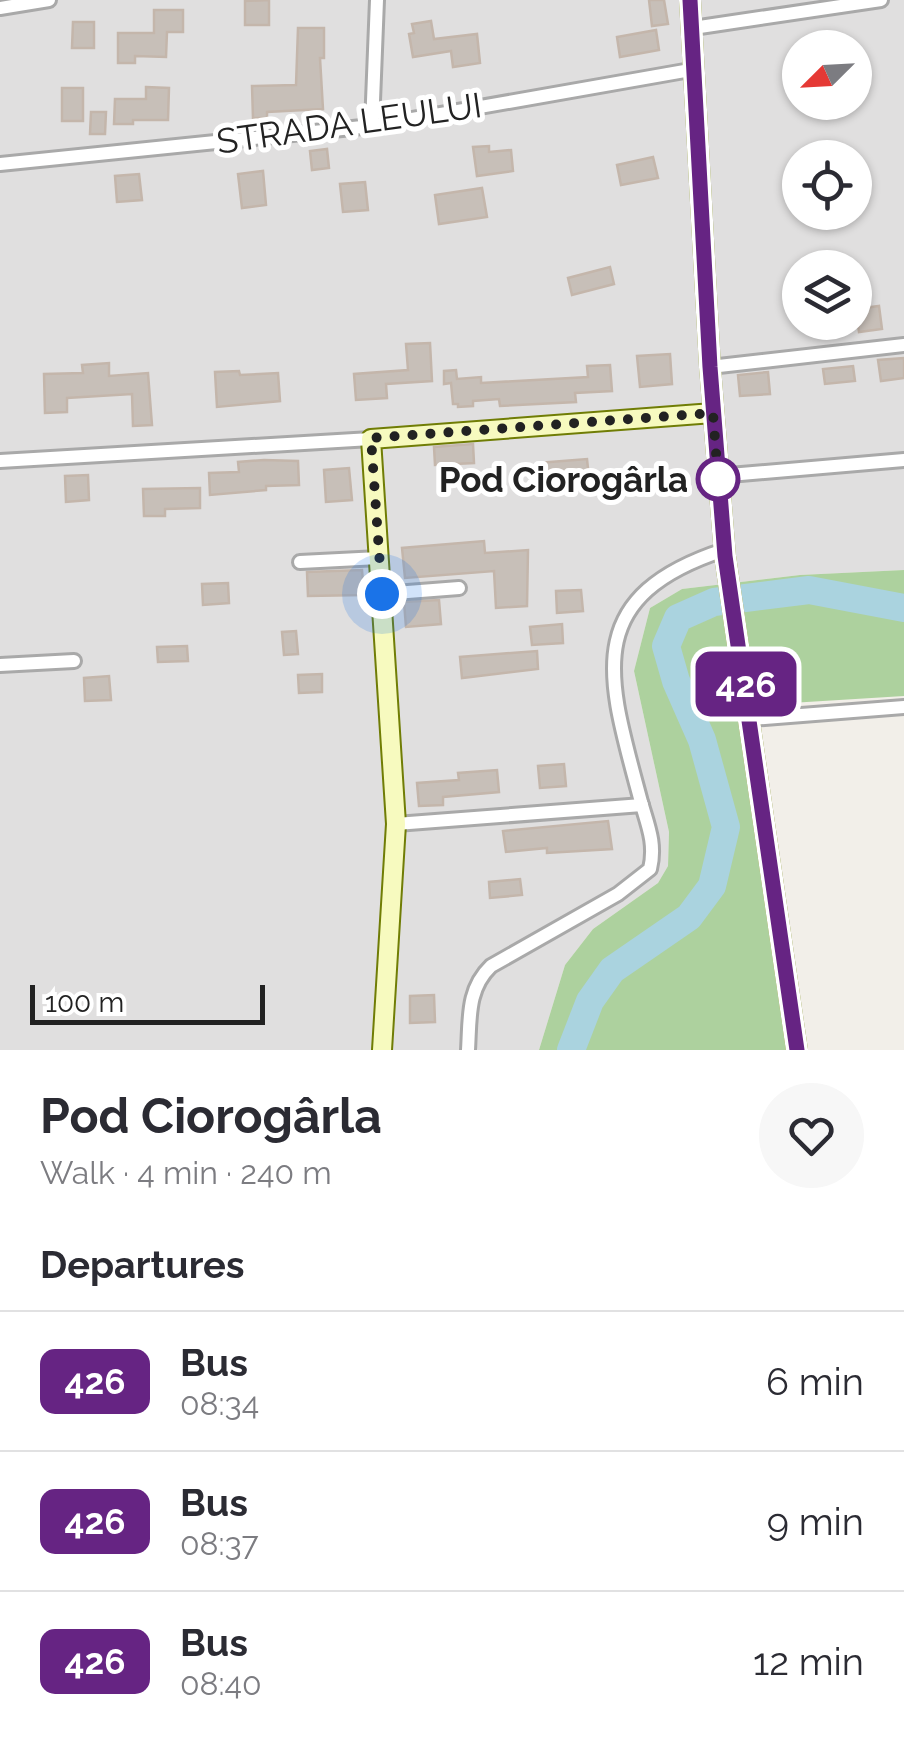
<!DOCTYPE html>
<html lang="en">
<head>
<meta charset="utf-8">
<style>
  body { margin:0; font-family:Raleway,sans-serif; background:#f7f7f7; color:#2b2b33; height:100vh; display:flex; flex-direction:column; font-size:38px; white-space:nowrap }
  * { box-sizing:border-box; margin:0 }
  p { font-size:32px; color:#7c7c81 }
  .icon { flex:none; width:55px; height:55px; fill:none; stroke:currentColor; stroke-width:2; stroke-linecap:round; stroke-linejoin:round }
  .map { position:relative; height:1050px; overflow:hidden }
  .drawer { display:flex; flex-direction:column; background:#fff; flex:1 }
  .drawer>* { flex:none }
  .badge { padding:0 20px; border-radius:15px; font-size:35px; line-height:65px }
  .needle { width:65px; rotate:246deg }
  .fabs { position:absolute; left:782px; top:30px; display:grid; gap:20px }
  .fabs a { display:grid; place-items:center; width:90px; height:90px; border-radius:50%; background:#fff; box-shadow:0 2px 8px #0004; font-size:50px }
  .scale { position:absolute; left:30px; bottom:25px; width:235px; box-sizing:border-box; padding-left:10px; border:5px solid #222; border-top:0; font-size:28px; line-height:35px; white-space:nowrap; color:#222; -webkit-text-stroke:8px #fff; paint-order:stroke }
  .you { position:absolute; width:50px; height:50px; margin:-25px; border:8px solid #fff; border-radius:50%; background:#1a73e8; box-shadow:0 0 0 15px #1a73e833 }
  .map>.badge { position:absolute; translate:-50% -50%; box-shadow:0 0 0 5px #fff }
  h2 { padding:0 40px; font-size:38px; line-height:90px }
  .round { display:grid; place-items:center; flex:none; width:105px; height:105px; border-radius:52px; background:#f7f7f7 }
  .head { display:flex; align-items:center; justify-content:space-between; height:170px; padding:0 40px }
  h1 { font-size:48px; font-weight:700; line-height:75px }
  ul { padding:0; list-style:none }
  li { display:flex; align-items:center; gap:30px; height:140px; padding:0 40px; border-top:2px solid #e1e1e2 }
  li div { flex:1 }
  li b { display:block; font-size:38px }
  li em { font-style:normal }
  li .badge { min-width:110px; font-weight:700; text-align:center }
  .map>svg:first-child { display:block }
  .residential { fill:#e0dfdf; fill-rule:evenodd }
  .forest { fill:#add19e }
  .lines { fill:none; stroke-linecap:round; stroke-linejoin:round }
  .river { stroke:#aad3df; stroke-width:28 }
  .building { fill:#c7bfb8; stroke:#c4b6ab; stroke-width:2.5 }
  .street-casing { stroke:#a9a9a9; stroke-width:18 }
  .secondary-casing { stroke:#707d05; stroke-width:22 }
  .street { stroke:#fff; stroke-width:12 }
  .secondary { stroke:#f7fabf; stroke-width:18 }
  .line-casing { stroke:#fff; stroke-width:22 }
  .line { stroke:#662483; stroke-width:15 }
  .walk { stroke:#222; stroke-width:10; stroke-dasharray:0 18 }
  .stop-dot { fill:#fff; stroke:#662483; stroke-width:5 }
  .labels { text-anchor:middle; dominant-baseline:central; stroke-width:10; stroke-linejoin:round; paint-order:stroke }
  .street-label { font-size:35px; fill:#222; stroke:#fff }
  .stop-label { font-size:35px; font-weight:bold; fill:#222; stroke:#fff; text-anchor:end }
</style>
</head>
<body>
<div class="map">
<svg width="904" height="1050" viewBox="0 0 904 1050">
  <rect width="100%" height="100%" fill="#f2efe9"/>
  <path class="residential" d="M 0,0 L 904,0 L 904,570 L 800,575 L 682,589 L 650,608 L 634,671 L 669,832 L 668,866 L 658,883 L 593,929 L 565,965 L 539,1050 L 0,1050 ZM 800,48 L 855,48 L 855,102 L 800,102 ZM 800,158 L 855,158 L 855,212 L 800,212 ZM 800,268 L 855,268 L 855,322 L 800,322 Z"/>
  <polygon class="forest" points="904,570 904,696 743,706 792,1050 539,1050 565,965 593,929 658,883 668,866 669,832 634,671 650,608 682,589 800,575"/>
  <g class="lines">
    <polyline class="river" points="571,1050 590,1001 612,970 689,917 712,886 726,827 702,740 676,681 666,646 678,618 714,602 809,590 904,608"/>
  </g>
  <g class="building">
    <polygon points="269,0 269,25 245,25 245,1"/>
    <polygon points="649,0 664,0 668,24 652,26"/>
    <polygon points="154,10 183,10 183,32 167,32 166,57 135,56 135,63 118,63 118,33 154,33"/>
    <polygon points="431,21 434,39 477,34 480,63 453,67 451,51 413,57 409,34 414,33 412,24"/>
    <polygon points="73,22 94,22 94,48 72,48"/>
    <polygon points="298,28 324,28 324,58 320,58 323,109 267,112 267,118 253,118 252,86 296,85"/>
    <polygon points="656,30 659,50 620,57 617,37"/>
    <polygon points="146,87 169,88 168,120 133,120 133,124 114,124 115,99 146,99"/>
    <rect x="62" y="88" width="21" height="33"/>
    <polygon points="91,112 106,112 105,134 90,134"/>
    <polygon points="489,146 489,152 511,150 513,171 477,176 473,147"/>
    <polygon points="327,149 329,168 312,170 310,151"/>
    <polygon points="653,157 658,178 621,185 617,165"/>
    <polygon points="263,171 266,205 242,208 238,174"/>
    <polygon points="139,174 142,200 117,202 115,176"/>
    <polygon points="365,182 368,210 343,212 340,184"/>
    <polygon points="482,188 487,217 439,224 435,195"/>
    <polygon points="610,267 614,284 572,295 568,278"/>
    <polygon points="879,306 882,329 859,332 856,309"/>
    <polygon points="430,343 432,381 386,384 387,398 356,400 354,374 408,370 406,344"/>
    <polygon points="670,354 672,384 640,387 637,356"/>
    <polygon points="904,358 904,378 881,381 878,360"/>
    <polygon points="109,363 109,376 148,373 152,425 133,426 132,394 67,398 67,412 45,413 44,374 83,373 82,365"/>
    <polygon points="610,365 612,391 575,393 576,402 500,406 499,399 473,401 473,406 458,407 458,404 453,404 451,383 444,384 444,371 456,370 457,379 481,377 481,383 588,377 587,366"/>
    <polygon points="853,366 855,381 825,384 823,369"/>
    <polygon points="239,371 240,375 278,373 280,401 217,407 215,372"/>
    <polygon points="768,372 770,394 740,396 738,375"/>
    <polygon points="473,444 474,463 435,465 434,447"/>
    <polygon points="587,459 589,478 539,482 538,463"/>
    <polygon points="264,460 298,461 299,485 266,486 266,490 210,495 209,473 239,472 238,462"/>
    <polygon points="349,468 352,500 326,502 324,470"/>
    <polygon points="88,475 89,500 66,502 65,476"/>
    <polygon points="200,488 200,508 165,509 165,516 144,516 143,489"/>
    <polygon points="484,541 485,553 528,550 527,606 496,608 494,571 405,578 402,548"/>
    <polygon points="362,570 364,595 308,596 307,572"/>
    <polygon points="228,583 229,603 203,605 202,584"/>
    <polygon points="581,590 583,611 557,613 556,591"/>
    <polygon points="439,600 441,624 406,627 404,602"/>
    <polygon points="562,624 563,643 532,645 530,627"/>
    <polygon points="296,631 298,654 284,655 282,632"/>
    <polygon points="187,646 188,661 158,662 157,647"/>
    <polygon points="537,651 538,669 462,678 460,657"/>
    <polygon points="322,674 322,692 299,693 298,675"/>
    <polygon points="109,676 111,700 85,701 84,678"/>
    <polygon points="564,764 566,786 540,788 538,766"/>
    <polygon points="497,770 499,792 443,797 443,805 419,806 417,783 459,780 458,773"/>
    <polygon points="608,821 612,849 547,853 547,848 506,852 503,831"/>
    <polygon points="520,879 522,895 490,898 489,882"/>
    <polygon points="434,995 435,1022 410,1023 410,996"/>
  </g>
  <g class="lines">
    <g class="street-casing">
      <g id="street">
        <polyline points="0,8 49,0"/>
        <polyline points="693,28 881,0"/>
        <polyline points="372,126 377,0"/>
        <polyline points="0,164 372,126 696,69"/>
        <polyline points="710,367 904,345"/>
        <polyline points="0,461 371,439"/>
        <polyline points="718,476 904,460"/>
        <polyline points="300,562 379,558"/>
        <polyline points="382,594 459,588"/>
        <polyline points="0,665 74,661"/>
        <polyline points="751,719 904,707"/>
        <polyline points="396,824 642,805"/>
        <path d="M 468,1050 C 470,1018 467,989 491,966 L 618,894 L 650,869 C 656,844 648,826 641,802 C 609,681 577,598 724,550"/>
      </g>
    </g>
    <g class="secondary-casing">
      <g id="secondary">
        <polyline points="690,0 710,367 725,556 797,1050"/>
        <polyline points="382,1050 396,824 371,439 713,413"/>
      </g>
    </g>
    <use href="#street" class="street"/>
    <use href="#secondary" class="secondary"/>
  </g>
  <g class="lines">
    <g class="line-casing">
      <polyline id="line" points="690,0 710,367 725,556 797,1050"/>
    </g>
    <use href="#line" class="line"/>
    <polyline class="walk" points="382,594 371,438 713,413 718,479"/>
  </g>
  <circle class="stop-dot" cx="718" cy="479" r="20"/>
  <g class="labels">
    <g class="street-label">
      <text transform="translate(349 123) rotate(-8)">STRADA LEULUI</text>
    </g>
    <g class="stop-label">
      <text x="688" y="479">Pod Ciorogârla</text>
    </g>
  </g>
</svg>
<div class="fabs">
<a><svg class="needle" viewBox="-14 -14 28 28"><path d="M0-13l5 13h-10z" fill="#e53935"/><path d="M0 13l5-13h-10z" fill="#7c7c81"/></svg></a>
<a><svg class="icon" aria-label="locate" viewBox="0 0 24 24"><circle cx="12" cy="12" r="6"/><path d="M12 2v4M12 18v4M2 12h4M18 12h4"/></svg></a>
<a><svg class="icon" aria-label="layers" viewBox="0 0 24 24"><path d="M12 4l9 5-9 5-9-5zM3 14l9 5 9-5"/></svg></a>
</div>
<div class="scale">100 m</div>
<div class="you" style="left:382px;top:594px"></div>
<b class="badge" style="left:746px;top:684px;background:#662483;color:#fff">426</b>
</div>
<section class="drawer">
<div class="head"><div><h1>Pod Ciorogârla</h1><p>Walk · 4 min · 240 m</p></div><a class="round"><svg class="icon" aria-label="heart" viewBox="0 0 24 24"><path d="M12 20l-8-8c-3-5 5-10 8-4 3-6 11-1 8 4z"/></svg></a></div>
<h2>Departures</h2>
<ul>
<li><span class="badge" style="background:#662483;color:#fff">426</span><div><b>Bus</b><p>08:34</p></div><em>6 min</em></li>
<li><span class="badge" style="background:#662483;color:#fff">426</span><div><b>Bus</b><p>08:37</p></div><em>9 min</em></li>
<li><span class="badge" style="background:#662483;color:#fff">426</span><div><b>Bus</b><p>08:40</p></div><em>12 min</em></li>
</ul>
</section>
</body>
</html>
